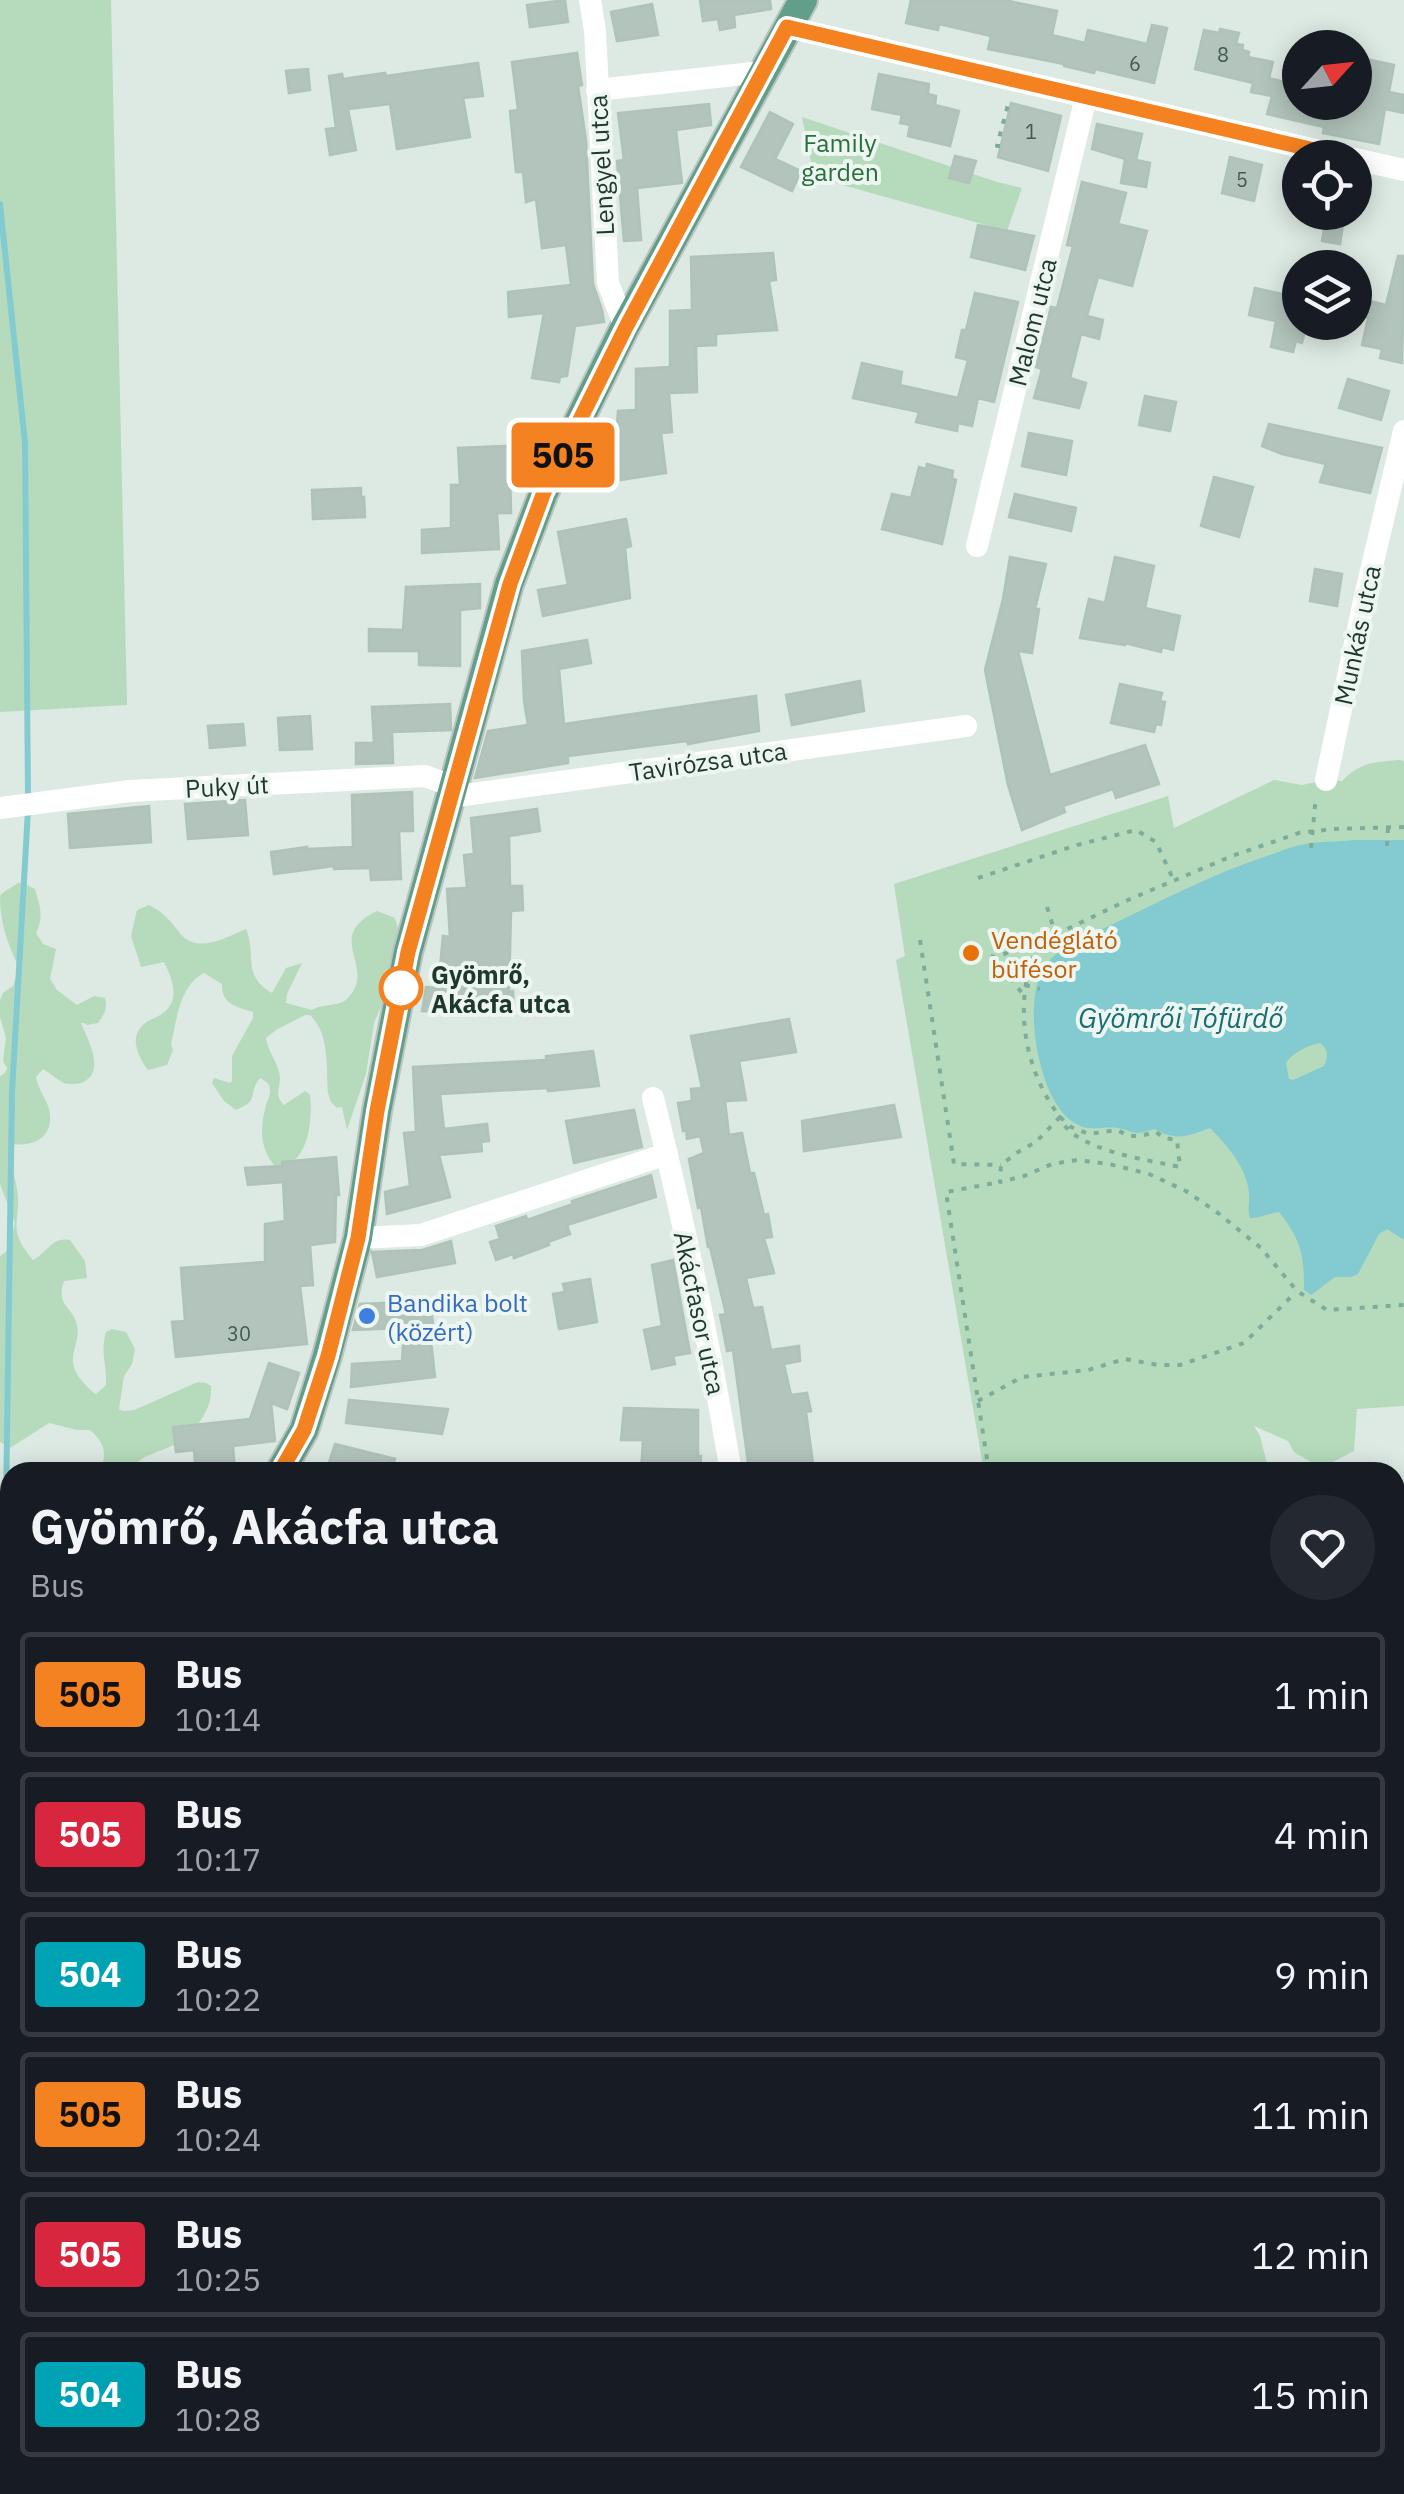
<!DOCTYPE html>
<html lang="en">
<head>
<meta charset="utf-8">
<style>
  body { margin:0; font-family:"IBM Plex Sans",sans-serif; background:#242831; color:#f1f3f6; height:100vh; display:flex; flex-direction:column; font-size:38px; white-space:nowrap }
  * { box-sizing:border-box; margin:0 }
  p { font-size:32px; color:#9ea1a6 }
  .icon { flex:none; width:55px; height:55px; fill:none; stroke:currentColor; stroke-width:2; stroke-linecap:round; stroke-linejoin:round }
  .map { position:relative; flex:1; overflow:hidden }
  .panel { position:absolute; left:0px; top:1462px; width:1405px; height:1032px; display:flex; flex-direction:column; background:#171b24; border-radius:30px 30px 0 0; box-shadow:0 5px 25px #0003 }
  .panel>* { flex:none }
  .badge { padding:0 20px; border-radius:8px; font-size:35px; line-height:65px }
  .needle { width:65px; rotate:63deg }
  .tools { position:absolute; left:1282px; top:30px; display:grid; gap:20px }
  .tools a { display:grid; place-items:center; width:90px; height:90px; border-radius:50%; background:#171b24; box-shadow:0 5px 25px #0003; font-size:50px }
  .map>.badge { position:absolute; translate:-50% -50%; box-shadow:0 0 0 5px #fff }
  .round { display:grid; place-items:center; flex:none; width:105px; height:105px; border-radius:52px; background:#242831 }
  .headline { display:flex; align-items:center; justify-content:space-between; height:170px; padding:0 30px }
  h1 { font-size:48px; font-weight:700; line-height:75px }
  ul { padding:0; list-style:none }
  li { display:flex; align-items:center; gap:30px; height:125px; margin:0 20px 15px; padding:0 10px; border:5px solid #363941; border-radius:10px }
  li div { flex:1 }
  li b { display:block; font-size:38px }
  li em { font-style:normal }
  li .badge { min-width:110px; font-weight:700; text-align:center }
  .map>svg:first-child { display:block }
  .built { fill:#cbd9d1 }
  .green { fill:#b5dbbc }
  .water { fill:#83cbd0; fill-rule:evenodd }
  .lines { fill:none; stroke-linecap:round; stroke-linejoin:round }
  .stream { stroke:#83cbd0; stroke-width:6 }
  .building { fill:#b2c4bb; stroke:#afc3b9; stroke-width:2.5 }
  .major-casing { stroke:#bcc3c1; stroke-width:32 }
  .path { stroke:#7dad9a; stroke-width:4; stroke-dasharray:5 8; stroke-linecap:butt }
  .minor { stroke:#fff; stroke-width:22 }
  .major { stroke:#619f8a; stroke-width:28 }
  .line-casing { stroke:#fff; stroke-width:22 }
  .line { stroke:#f58220; stroke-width:15 }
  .food-dot { fill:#e8710a; stroke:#edf6f1; stroke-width:4 }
  .stop-dot { fill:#fff; stroke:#f58220; stroke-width:5 }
  .shop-dot { fill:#3f7fe0; stroke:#edf6f1; stroke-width:4 }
  .labels { text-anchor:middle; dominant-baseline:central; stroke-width:8; stroke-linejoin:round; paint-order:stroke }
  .number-label { font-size:20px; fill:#445b52 }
  .park-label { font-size:25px; fill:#296f3e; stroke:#edf6f1 }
  .street-label { font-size:25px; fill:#1f382f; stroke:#edf6f1 }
  .food-label { font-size:25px; fill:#c56008; stroke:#edf6f1; text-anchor:start }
  .stop-label { font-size:25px; font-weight:bold; fill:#1f382f; stroke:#edf6f1; text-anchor:start }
  .shop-label { font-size:25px; fill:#366cbe; stroke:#edf6f1; text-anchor:start }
  .water-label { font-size:28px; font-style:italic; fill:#196d74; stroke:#edf6f1 }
</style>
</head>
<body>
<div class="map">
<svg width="1404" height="2494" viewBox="0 0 1404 2494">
  <rect width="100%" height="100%" fill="#dde9e3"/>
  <polygon class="built" points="0,2471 10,2471 10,2485 132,2485 185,2492 185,2494 0,2494"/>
  <g class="green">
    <polygon points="0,0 111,0 127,705 0,712"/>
    <polygon points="802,117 997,182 1022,188 1007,231 814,177"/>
    <path d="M 1400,760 L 1404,761 L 1404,1406 L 1357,1409 L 1354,1451 L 1321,1468 L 1294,1452 L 1288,1441 L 1254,1426 L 1260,1436 L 1269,1472 L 984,1472 L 896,960 L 905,956 L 894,884 L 1168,796 L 1174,828 L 1274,780 L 1302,785 L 1326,780 L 1342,781 C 1361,762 1373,762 1400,760 Z"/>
    <path d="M 18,883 L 23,883 L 35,889 C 40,906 44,916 36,933 L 43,944 L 56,949 L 50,979 L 57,990 L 77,1005 L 94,996 L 105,998 C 108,1009 104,1014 98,1023 L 87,1025 L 84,1023 L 81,1023 C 88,1040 107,1073 81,1083 C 77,1084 69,1085 64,1083 C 57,1080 51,1073 43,1069 L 36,1077 C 38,1089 46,1098 49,1109 C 55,1133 38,1147 15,1144 C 6,1161 18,1181 18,1199 C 19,1210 15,1221 17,1232 C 19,1243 26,1251 33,1260 C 47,1253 52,1236 70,1240 L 85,1261 L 87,1278 L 64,1281 C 55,1307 74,1306 77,1326 C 79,1334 76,1343 74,1351 C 69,1370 81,1381 94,1393 L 96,1394 L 106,1385 C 107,1364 100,1352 106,1332 L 112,1329 L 126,1332 L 135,1349 L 132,1364 L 124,1376 L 119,1409 L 123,1411 L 134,1410 L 198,1382 L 206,1383 L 211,1386 C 213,1410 195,1432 175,1444 C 158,1454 139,1454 130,1472 L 99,1472 C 108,1454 105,1443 90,1430 L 77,1430 L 49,1423 L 10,1448 L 0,1442 L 0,1256 L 9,1250 L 15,1223 L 0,1184 L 0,1076 L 5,1073 L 7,1068 L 3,1061 L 6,1038 L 0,1017 L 0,1000 L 3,993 L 13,986 L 19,968 C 8,944 0,924 0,897 L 1,894 Z"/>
    <path d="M 149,905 C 162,911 171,921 179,932 C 196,955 225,938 246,929 C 257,954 241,975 272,993 L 286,968 L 302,963 L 287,994 L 286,1003 L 312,1010 C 323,1003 341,1007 348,998 C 378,966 322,938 377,911 L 395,918 L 399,931 L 395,958 L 392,961 L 386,994 L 374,1023 L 366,1074 L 347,1130 L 342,1107 L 337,1108 L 331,1102 L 328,1093 C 326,1067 330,1034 310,1015 L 305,1015 L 276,1030 L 266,1038 C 268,1051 276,1060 279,1072 C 283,1087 272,1093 284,1105 L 305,1091 L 310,1095 C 313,1121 308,1167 276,1167 C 259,1149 260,1127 266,1105 C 267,1100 271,1095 270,1090 C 270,1083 265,1081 260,1078 C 247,1094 261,1100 236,1110 L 224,1101 L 212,1083 L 214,1078 L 230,1083 L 232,1081 L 232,1056 L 253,1018 L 253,1012 C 237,1007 221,1004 222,984 L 204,973 C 179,986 177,1020 171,1044 L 173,1050 L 167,1065 L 148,1070 C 139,1058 129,1039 142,1026 C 147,1020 157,1018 163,1013 C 181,1000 172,978 164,962 L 141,967 L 131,936 L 137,910 Z"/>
    <rect x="1395" y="1718" width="9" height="242"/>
    <polygon points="0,2098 10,2099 10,2363 0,2361"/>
  </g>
  <path class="water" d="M 1354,840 L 1404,840 L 1404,1240 L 1387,1229 L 1379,1234 L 1358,1274 L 1351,1277 L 1335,1277 L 1311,1295 L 1304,1290 C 1304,1254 1301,1240 1279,1212 C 1269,1213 1259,1219 1250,1218 C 1247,1209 1250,1202 1249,1193 C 1247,1168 1227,1145 1210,1128 C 1185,1137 1178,1141 1154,1129 C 1130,1137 1137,1131 1117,1128 C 1102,1126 1089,1133 1073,1122 C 1038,1100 1021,999 1045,966 C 1061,944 1093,934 1117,922 C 1165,899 1213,874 1264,857 C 1276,853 1288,848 1300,845 C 1318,841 1337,842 1354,840 ZM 1320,1043 C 1329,1049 1328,1057 1324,1066 L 1293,1080 L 1289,1079 L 1286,1063 C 1293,1052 1307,1046 1320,1043 Z"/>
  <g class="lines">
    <g class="stream">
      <polyline points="0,204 25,443 28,797"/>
      <polyline points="10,1618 6,1503 12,1092 28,810"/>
      <polyline points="1395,1710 1404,1706"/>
      <polyline points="0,2160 10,2159"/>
    </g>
  </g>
  <g class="building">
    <polygon points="565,0 568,22 530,27 527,5"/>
    <polygon points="700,0 770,0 771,9 734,15 735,27 720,30 718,19 703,21"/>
    <polygon points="911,0 1004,0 1057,11 1052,35 1085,43 1088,30 1147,44 1152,25 1167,28 1154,83 1095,69 1094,73 1064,66 1064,64 988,49 991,36 939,24 938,30 906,23"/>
    <polygon points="652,4 658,35 617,41 611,12"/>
    <polygon points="1220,29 1239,33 1236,44 1243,45 1242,50 1249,52 1248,57 1273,62 1269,78 1300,86 1300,102 1355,102 1355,99 1359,100 1366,59 1394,65 1389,92 1404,95 1404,113 1385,109 1379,144 1323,133 1324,127 1267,114 1272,96 1251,92 1253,83 1195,69 1204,30 1219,33"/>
    <polygon points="577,53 582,85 578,86 586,140 593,284 602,310 604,322 575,326 567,376 560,377 559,382 532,378 544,313 509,317 508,292 571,285 566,245 542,248 536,199 526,202 523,172 516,172 510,111 518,110 512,62"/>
    <polygon points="478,63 483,96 463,98 470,137 397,149 390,104 348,109 356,150 330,155 326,129 336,128 329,76 342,74 343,79 385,73 386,76"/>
    <polygon points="308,69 310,90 289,93 286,71"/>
    <polygon points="879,74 929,84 928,94 936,96 935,105 959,111 950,146 908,136 910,125 900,123 902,115 872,109"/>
    <polygon points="1011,103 1061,116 1048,171 998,157"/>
    <polygon points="709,104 711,125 676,130 682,183 637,188 641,240 624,241 617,161 624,160 618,113"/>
    <polygon points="770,112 793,124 775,159 801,171 792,191 741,167"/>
    <polygon points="1097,124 1142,134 1136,160 1150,163 1146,187 1121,183 1125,159 1092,149"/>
    <polygon points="955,156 976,161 969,183 949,178"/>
    <polygon points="1230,157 1262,165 1254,201 1222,193"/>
    <polygon points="1082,182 1126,193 1118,224 1147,231 1132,286 1098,277 1087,316 1103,320 1099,339 1081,334 1070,378 1086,383 1079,408 1034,398 1042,369 1036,367 1051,307 1057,308 1073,246 1067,245"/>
    <polygon points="1327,212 1345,212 1340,244 1322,241"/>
    <polygon points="978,225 1034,236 1025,270 971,257"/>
    <polygon points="773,253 776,280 769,281 777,330 716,334 716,345 696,346 697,392 669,393 672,432 661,433 666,473 594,484 594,455 615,453 618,411 636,410 636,369 670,367 670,311 692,310 691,257"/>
    <polygon points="1398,256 1404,256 1402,363 1380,358 1382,349 1362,345 1368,318 1355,314 1355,297 1386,305"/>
    <polygon points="1255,288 1300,298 1300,322 1307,322 1302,343 1296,341 1293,352 1271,347 1276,321 1249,315"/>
    <polygon points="975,293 1018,302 994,402 978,398 972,426 958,423 957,431 916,422 919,412 853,398 862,363 902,372 900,385 958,398 968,360 956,357 962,330 966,330"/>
    <polygon points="1348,379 1389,391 1381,420 1339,408"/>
    <polygon points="1145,396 1176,402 1170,431 1139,425"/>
    <polygon points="1269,424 1382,448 1370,493 1320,482 1326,464 1282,454 1262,446"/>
    <polygon points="1029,433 1072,441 1066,475 1022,466"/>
    <polygon points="527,445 528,471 510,472 511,513 497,513 499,549 422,553 422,530 451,528 451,485 460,485 458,448"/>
    <polygon points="927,464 953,471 952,478 956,480 942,544 882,529 892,494 911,498 919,467 926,469"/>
    <polygon points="1214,477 1253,487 1239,537 1201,526"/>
    <polygon points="361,488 361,498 364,497 365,517 313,519 312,490"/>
    <polygon points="1015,494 1076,508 1071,531 1009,517"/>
    <polygon points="626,519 631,546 625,548 630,598 543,616 538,590 568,585 558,532"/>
    <polygon points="1010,557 1046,564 1035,609 1039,609 1032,653 1018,651 1050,775 1145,745 1159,784 1116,798 1113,789 1063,806 1065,812 1022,830 1008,785 985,670 1003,599"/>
    <polygon points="1115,557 1154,566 1145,608 1180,616 1173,650 1162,647 1161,652 1125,643 1125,645 1080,638 1089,599 1105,603"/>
    <polygon points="1315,569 1342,574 1337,606 1310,601"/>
    <polygon points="480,584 480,608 460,610 460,666 419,665 419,651 369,651 369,629 403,630 406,587"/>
    <polygon points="587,640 591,663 559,669 564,724 756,696 759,731 688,744 687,741 568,756 568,763 475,778 488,731 528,725 524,701 522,651"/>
    <polygon points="860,681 864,711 792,725 786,695"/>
    <polygon points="1120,684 1162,693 1160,701 1165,702 1161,725 1156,724 1154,732 1111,723"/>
    <polygon points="450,704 451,730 392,732 393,763 356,764 356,743 374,743 372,707"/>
    <polygon points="310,716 312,749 280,750 278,718"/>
    <polygon points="243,724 245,745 210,748 208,726"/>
    <polygon points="412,792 413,831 399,831 401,879 371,880 370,868 334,869 334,866 274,874 271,852 307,847 307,849 353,847 352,795"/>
    <polygon points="245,800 248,835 188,839 185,804"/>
    <polygon points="149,806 151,842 70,848 68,814"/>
    <polygon points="537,809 540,831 509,836 510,886 522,886 523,910 511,911 509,991 513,991 514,1015 422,1011 426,987 438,988 443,936 450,937 447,889 467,888 464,855 474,854 471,818"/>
    <polygon points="789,1019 796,1052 739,1061 746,1100 725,1101 729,1135 742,1133 750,1173 754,1173 764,1215 768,1214 772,1237 764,1238 774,1273 746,1278 753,1308 762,1307 771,1350 799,1346 800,1361 784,1364 791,1395 807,1393 811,1411 806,1412 814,1471 802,1472 799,1472 798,1464 749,1470 733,1350 727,1351 720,1315 726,1314 710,1247 708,1247 701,1207 698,1208 689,1159 704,1153 700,1136 687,1139 686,1130 683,1131 678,1103 692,1101 691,1089 702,1088 691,1036"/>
    <polygon points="593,1051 599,1086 548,1091 548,1088 440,1094 444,1129 487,1124 489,1141 481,1142 482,1151 439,1155 450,1197 387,1214 385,1192 410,1186 404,1133 416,1132 413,1067 546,1060 546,1056"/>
    <polygon points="894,1105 901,1137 804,1151 802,1121"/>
    <polygon points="634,1110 642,1147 574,1163 566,1121"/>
    <polygon points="336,1157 339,1195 336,1195 335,1242 310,1245 313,1285 300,1286 307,1344 176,1357 172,1322 185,1321 181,1268 265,1262 265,1224 285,1221 283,1182 248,1185 245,1168 282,1166 282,1162"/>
    <polygon points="651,1175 656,1197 567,1225 570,1234 548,1242 549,1245 514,1258 513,1254 496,1260 490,1242 500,1239 496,1226 526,1216 527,1220 573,1204 572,1201"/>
    <polygon points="451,1241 455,1263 377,1277 372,1252 422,1250"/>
    <polygon points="673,1260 690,1353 673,1356 675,1364 652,1369 644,1330 662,1326 652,1265"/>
    <polygon points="590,1279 597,1322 559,1329 553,1294 565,1292 563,1284"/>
    <polygon points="430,1301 433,1324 429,1324 435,1377 351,1387 352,1364 402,1361 404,1328 353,1330 360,1304"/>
    <polygon points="269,1363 299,1373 287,1409 271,1403 275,1441 233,1446 235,1472 196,1472 194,1450 176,1452 173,1427 250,1419"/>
    <polygon points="349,1400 448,1409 442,1434 346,1423"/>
    <polygon points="624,1408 698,1410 698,1456 701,1456 700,1472 641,1472 643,1440 621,1440"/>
    <polygon points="335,1444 395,1459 391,1472 326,1472"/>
  </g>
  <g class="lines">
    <g class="major-casing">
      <g id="major">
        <polyline points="280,1472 304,1430 327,1356 358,1238 377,1111 408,952 509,584 544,492 625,327 803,0"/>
        <polyline points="0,1716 10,1709"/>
      </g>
    </g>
    <g class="path">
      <polyline points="1000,146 997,146 1009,101"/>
      <path d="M 1404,827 L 1333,829 L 1299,833 L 1232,856 L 1128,900 L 1040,942 C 1011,997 1023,1069 1060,1117 L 1036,1142 L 1018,1152 L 1001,1165 L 1000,1182 L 1024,1176 L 1052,1164 L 1077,1160 L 1109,1164 L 1149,1174 L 1186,1191 L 1218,1213 L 1261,1248 L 1297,1291 L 1327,1310 L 1404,1305"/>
      <polyline points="1387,846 1388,827"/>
      <polyline points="1311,848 1315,806 1318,798"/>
      <polyline points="978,878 1077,845 1136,830 1156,842 1174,881"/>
      <polyline points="1047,907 1055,933"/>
      <polyline points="920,940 954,1164 1001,1165"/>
      <polyline points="978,954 995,957 1040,942"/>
      <polyline points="995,957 1024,996"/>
      <polyline points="1025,985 1040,989"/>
      <path d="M 1060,1117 L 1071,1127 L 1089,1134 L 1117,1130 L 1129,1136 L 1140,1136 L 1156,1132 L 1164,1138 L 1177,1140 L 1180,1167 C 1149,1160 1071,1150 1060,1117 Z"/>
      <polyline points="978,1401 1022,1377 1088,1370 1125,1359 1158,1365 1180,1365 1244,1343 1296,1292"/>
      <polyline points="989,1472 946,1192 1000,1182"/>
      <polyline points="1395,1820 1404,1834"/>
    </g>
    <g class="minor">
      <polyline points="590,0 595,31 608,283 625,327"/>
      <polyline points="787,27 1349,158"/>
      <polyline points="597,90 762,72"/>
      <polyline points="1355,159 1404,170"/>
      <polyline points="977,546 1086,97"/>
      <polyline points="1326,780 1365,596 1404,431"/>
      <polyline points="450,797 966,726"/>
      <polyline points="0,808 130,791 425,776 452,786"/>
      <path d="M 653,1098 C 684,1221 710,1347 731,1472"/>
      <polyline points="358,1238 421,1235 667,1154"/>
      <polyline points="1395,1616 1404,1613"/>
      <polyline points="1395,1960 1404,1956"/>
      <polyline points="661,2485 663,2494"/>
      <polyline points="207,2494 209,2485"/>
      <polyline points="1400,2494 1404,2461"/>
    </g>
    <use href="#major" class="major"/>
  </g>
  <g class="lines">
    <g class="line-casing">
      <polyline id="line" points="280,1472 304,1430 328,1356 358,1238 377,1111 408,952 510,584 544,492 626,327 787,27 1349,158"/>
    </g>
    <use href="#line" class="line"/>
  </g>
  <circle class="food-dot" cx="971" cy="953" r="10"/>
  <circle class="stop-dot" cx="401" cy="988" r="20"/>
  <circle class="shop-dot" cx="367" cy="1316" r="10"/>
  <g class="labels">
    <g class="number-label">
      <text x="1223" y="54">8</text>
      <text x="1135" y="63">6</text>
      <text x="1031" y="131">1</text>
      <text x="1242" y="179">5</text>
      <text x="239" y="1333">30</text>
    </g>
    <g class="park-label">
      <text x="840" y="142">Family<tspan x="840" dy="29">garden</tspan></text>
    </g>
    <g class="street-label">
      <text transform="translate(601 165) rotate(-93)">Lengyel utca</text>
      <text transform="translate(1032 322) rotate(-76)">Malom utca</text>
      <text transform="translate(1357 635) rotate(-78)">Munkás utca</text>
      <text transform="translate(708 761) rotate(-8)">Tavirózsa utca</text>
      <text transform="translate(227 786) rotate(-3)">Puky út</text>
      <text transform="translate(700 1313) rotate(78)">Akácfasor utca</text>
    </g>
    <g class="food-label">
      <text x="991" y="939">Vendéglátó<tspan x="991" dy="29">büfésor</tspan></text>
    </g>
    <g class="stop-label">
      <text x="431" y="974">Gyömrő,<tspan x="431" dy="29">Akácfa utca</tspan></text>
    </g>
    <g class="shop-label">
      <text x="387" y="1302">Bandika bolt<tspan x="387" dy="29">(közért)</tspan></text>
    </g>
    <g class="water-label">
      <text x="1181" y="1017">Gyömrői Tófürdő</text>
    </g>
  </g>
</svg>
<div class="tools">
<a><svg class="needle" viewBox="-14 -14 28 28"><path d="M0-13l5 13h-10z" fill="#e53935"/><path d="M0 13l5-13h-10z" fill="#9ea1a6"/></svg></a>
<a><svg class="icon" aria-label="locate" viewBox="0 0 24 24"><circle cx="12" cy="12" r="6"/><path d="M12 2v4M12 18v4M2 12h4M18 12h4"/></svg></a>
<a><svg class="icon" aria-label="layers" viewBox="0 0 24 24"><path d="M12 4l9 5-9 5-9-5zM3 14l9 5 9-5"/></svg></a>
</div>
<b class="badge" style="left:563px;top:455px;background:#f58220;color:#111">505</b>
<section class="panel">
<div class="headline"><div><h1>Gyömrő, Akácfa utca</h1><p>Bus</p></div><a class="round"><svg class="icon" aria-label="heart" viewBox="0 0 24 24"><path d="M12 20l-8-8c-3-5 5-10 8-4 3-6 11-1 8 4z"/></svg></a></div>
<ul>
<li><span class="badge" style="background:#f58220;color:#111">505</span><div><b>Bus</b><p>10:14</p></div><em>1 min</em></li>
<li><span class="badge" style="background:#d7263d;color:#fff">505</span><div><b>Bus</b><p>10:17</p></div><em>4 min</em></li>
<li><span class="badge" style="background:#00a3b4;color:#fff">504</span><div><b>Bus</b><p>10:22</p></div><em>9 min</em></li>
<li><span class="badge" style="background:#f58220;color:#111">505</span><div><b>Bus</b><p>10:24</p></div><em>11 min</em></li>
<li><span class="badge" style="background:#d7263d;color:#fff">505</span><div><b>Bus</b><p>10:25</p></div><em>12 min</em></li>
<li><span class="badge" style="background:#00a3b4;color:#fff">504</span><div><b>Bus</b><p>10:28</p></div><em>15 min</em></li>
</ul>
</section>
</div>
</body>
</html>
